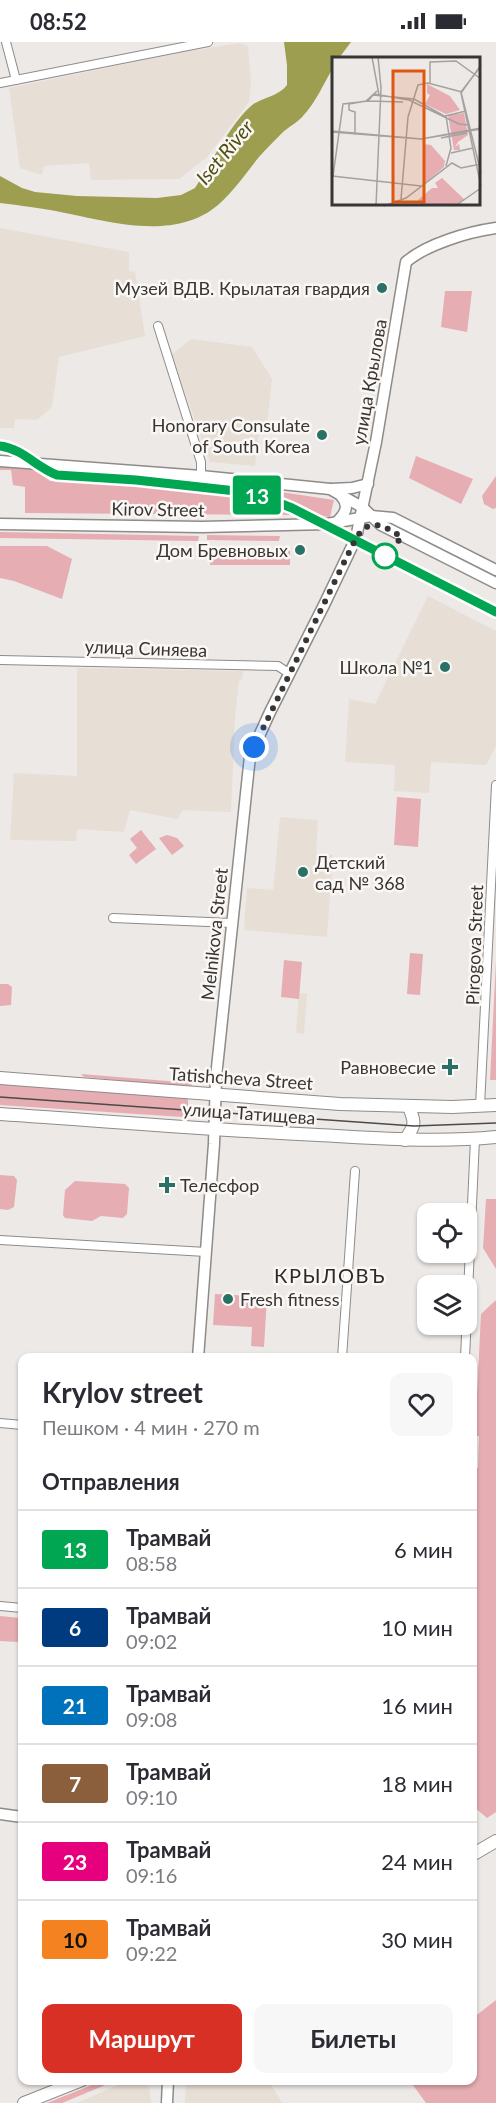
<!DOCTYPE html>
<html lang="ru">
<head>
<meta charset="utf-8">
<style>
  body { margin:0; font-family:Lato,sans-serif; background:#f7f7f7; color:#2b2b33; height:100vh; display:flex; flex-direction:column; font-size:22px; white-space:nowrap }
  * { box-sizing:border-box; margin:0 }
  p { font-size:20px; color:#7c7c81 }
  .icon { flex:none; width:33px; height:33px; fill:none; stroke:currentColor; stroke-width:2; stroke-linecap:round; stroke-linejoin:round }
  .map { position:relative; flex:1; overflow:hidden }
  .panel { position:absolute; left:18px; top:1311px; width:459px; height:732px; display:flex; flex-direction:column; background:#fff; border-radius:12px; box-shadow:0 2px 4px #0004 }
  .panel>* { flex:none }
  .badge { padding:0 12px; border-radius:4px; font-size:21px; line-height:39px }
  .buttons { position:absolute; left:417px; top:1161px; display:grid; gap:12px }
  .buttons a { display:grid; place-items:center; width:60px; height:60px; border-radius:12px; background:#fff; box-shadow:0 2px 4px #0004; font-size:30px }
  .you { position:absolute; width:30px; height:30px; margin:-15px; border:4px solid #fff; border-radius:50%; background:#1a73e8; box-shadow:0 0 0 9px #1a73e833 }
  .map>.badge { position:absolute; translate:-50% -50%; box-shadow:0 0 0 3px #fff }
  h2 { padding:0 24px; font-size:22px; line-height:54px }
  .round { display:grid; place-items:center; flex:none; width:63px; height:63px; border-radius:12px; background:#f7f7f7 }
  .headline { display:flex; align-items:center; justify-content:space-between; height:102px; padding:0 24px }
  h1 { font-size:28px; font-weight:700; line-height:45px }
  .action { display:flex; gap:12px; margin-top:auto; padding:12px 24px }
  .action a { flex:1; height:69px; border-radius:12px; background:#d93025; color:#fff; font-size:24px; font-weight:700; line-height:69px; text-align:center }
  .action a+a { background:#f7f7f7; color:#2b2b33 }
  ul { padding:0; list-style:none }
  li { display:flex; align-items:center; gap:18px; height:78px; padding:0 24px; border-top:2px solid #e1e1e2 }
  li div { flex:1 }
  li b { display:block; font-size:22px }
  li em { font-style:normal }
  li .badge { min-width:66px; font-weight:700; text-align:center }
  .status { display:flex; justify-content:space-between; align-items:center; height:42px; padding:0 30px; background:#fff; direction:ltr }
  .status svg { height:16px; fill:currentColor }
  .map>svg:first-child { display:block }
  .built { fill:#e7ded6 }
  .green { fill:#e6adb2 }
  .water { fill:#9d9e50 }
  .lines { fill:none; stroke-linecap:round; stroke-linejoin:round }
  .street-casing { stroke:#8e8b88; stroke-width:10 }
  .secondary-casing { stroke:#8e8b88; stroke-width:13 }
  .primary-casing { stroke:#8e8b88; stroke-width:14 }
  .street { stroke:#fff; stroke-width:8 }
  .secondary { stroke:#fff; stroke-width:10 }
  .primary { stroke:#fff; stroke-width:12 }
  .tram { stroke:#4c4a49; stroke-width:1.5 }
  .line-casing { stroke:#fff; stroke-width:14 }
  .line { stroke:#00a651; stroke-width:9 }
  .walk { stroke:#373635; stroke-width:6; stroke-dasharray:0 10.8 }
  .poi-dot { fill:#297066; stroke:#faf7f4; stroke-width:2 }
  .stop-dot { fill:#fff; stroke:#00a651; stroke-width:3 }
  .labels { text-anchor:middle; dominant-baseline:central; stroke-width:5; stroke-linejoin:round; paint-order:stroke }
  .poi-label { font-size:18px; fill:#373635; stroke:#faf7f4; text-anchor:end }
  .street-label { font-size:18px; fill:#373635; stroke:#faf7f4 }
  .water-label { font-size:20px; font-style:italic; fill:#4e4e12; stroke:#faf7f4 }
  .neighbourhood-label { font-size:20px; letter-spacing:1.5px; fill:#2d2a28; stroke:#faf7f4 }
  .inset-road { fill:none; stroke:#a4a1a0; stroke-width:1.5 }
  .view { fill:#df570e; fill-opacity:0.15; stroke:#df570e; stroke-width:3 }
  .inset-edge { fill:none; stroke:#373635; stroke-width:3 }
</style>
</head>
<body>
<div class="status"><b>08:52</b><svg viewBox="0 0 49 12"><path d="M0 12V9h3v3zM5 12V6h3v6zM10 12V3h3v9zM15 12V0h3v12zM26 1h20v11H26zM47 4h2v5h-2z"/></svg></div>
<div class="map">
<svg width="496" height="2061" viewBox="0 0 496 2061">
  <rect width="100%" height="100%" fill="#ede9e7"/>
  <g class="built">
    <polygon points="239,1 248,4 251,41 249,60 207,115 179,137 91,138 89,121 44,124 42,133 20,126 9,46 184,10"/>
    <polygon points="0,186 129,210 129,229 135,230 145,294 59,315 52,365 37,378 15,377 14,386 0,386"/>
    <polygon points="191,297 252,305 272,337 267,382 258,395 255,424 210,420 171,313"/>
    <polygon points="428,554 496,589 496,704 486,723 431,720 429,751 394,749 395,723 345,720 349,657 375,662"/>
    <polygon points="77,626 243,629 242,637 239,639 235,674 231,770 183,768 177,777 130,768 124,790 77,787 76,799 10,798 14,731 77,734"/>
    <polygon points="280,775 318,778 316,811 333,813 327,895 244,888 247,846 273,848"/>
    <polygon points="299,951 307,952 304,992 296,991"/>
    <polygon points="130,2038 144,2039 149,2045 151,2061 77,2061"/>
    <polygon points="186,2038 269,2039 282,2061 185,2061"/>
  </g>
  <g class="green">
    <polygon points="445,249 472,249 467,290 441,285"/>
    <polygon points="416,414 473,437 461,462 409,436"/>
    <polygon points="0,424 31,425 50,439 196,448 248,456 300,473 25,471 25,445 13,443 11,428 0,428"/>
    <polygon points="496,434 496,466 493,467 484,462 482,454"/>
    <polygon points="254,446 334,458 330,475 317,474 292,460"/>
    <polygon points="0,490 199,494 198,499 0,496"/>
    <polygon points="207,493 280,494 279,499 207,498"/>
    <polygon points="0,504 47,504 72,517 62,557 14,539 0,536"/>
    <polygon points="212,507 290,509 290,523 210,523"/>
    <polygon points="397,755 421,757 418,805 394,803"/>
    <polygon points="141,788 156,807 136,822 129,813 137,806 130,797"/>
    <polygon points="167,793 177,796 184,804 172,813 159,796"/>
    <polygon points="410,911 423,912 420,953 407,952"/>
    <polygon points="284,918 302,920 299,957 281,955"/>
    <polygon points="496,918 496,1038 490,1038"/>
    <polygon points="0,942 8,942 12,945 11,963 0,964"/>
    <polygon points="81,1032 192,1041 191,1045 84,1035"/>
    <polygon points="0,1041 184,1055 188,1057 188,1069 183,1075 0,1063"/>
    <polygon points="0,1133 14,1134 17,1138 14,1165 8,1168 0,1167"/>
    <polygon points="75,1139 125,1142 129,1146 127,1172 123,1176 101,1174 92,1179 65,1176 63,1173 65,1148"/>
    <polygon points="486,1157 496,1157 496,1227 483,1206"/>
    <polygon points="215,1252 267,1255 264,1305 251,1304 252,1285 213,1283"/>
    <polygon points="496,1258 496,1770 487,1776 473,1764 472,1497 475,1492 474,1426 478,1426 479,1394 475,1394 481,1272"/>
    <polygon points="0,1574 20,1576 18,1600 0,1599"/>
    <polygon points="496,1958 496,2061 426,2061 410,2039 472,2038 473,1976"/>
    <polygon points="102,2039 115,2039 62,2061 47,2061"/>
  </g>
  <path class="water" d="M 284,0 L 351,0 L 339,16 L 334,16 L 334,24 C 324,41 316,60 303,74 C 297,81 288,85 281,92 C 274,99 266,107 259,115 C 246,131 234,149 218,163 C 172,202 101,177 50,168 C 33,165 17,163 0,161 L 0,134 L 22,146 L 35,150 L 77,154 L 157,156 L 181,153 L 195,146 C 210,123 231,81 251,64 C 262,55 278,55 287,43 L 287,23 Z"/>
  <g class="lines">
    <g class="street-casing">
      <g id="street">
        <polyline points="6,0 16,38"/>
        <polyline points="0,41 208,0"/>
        <polyline points="158,284 201,420 201,434"/>
        <polyline points="0,618 278,624 290,632"/>
        <polyline points="113,876 232,881"/>
        <polyline points="480,1064 496,743"/>
        <polyline points="0,1198 206,1210"/>
        <polyline points="342,1316 355,1129"/>
        <polyline points="465,1316 475,1097"/>
        <polyline points="0,1381 22,1383"/>
        <polyline points="0,1564 22,1566"/>
      </g>
    </g>
    <g class="secondary-casing">
      <g id="secondary">
        <polyline points="0,419 201,434 330,447 362,465 381,483 496,541"/>
        <polyline points="331,447 352,446 368,442"/>
        <polyline points="0,482 202,485 327,482 371,474 393,476 496,528"/>
        <path d="M 335,482 C 344,473 351,465 341,454"/>
        <path d="M 198,1316 L 214,1102 L 216,1035 L 250,714 L 270,670 L 324,563 L 356,496 L 376,400 L 406,220 C 427,202 468,190 496,186"/>
        <polyline points="0,1772 22,1775"/>
        <polyline points="167,2061 168,2038"/>
      </g>
    </g>
    <g class="primary-casing">
      <g id="primary">
        <polyline points="0,1036 340,1062 452,1065 496,1063"/>
        <path d="M 0,1072 C 106,1079 212,1088 318,1093 C 377,1096 437,1101 496,1095"/>
        <path d="M 405,1098 C 415,1083 416,1082 409,1065"/>
        <polyline points="472,1813 496,1799"/>
        <polyline points="24,2061 82,2038"/>
      </g>
    </g>
    <use href="#street" class="street"/>
    <use href="#secondary" class="secondary"/>
    <use href="#primary" class="primary"/>
    <g class="tram">
      <path d="M 0,404 C 23,407 35,425 57,433 L 136,438 L 245,450 L 264,455 L 292,466 L 496,570"/>
      <polyline points="0,1055 414,1084 496,1081"/>
    </g>
  </g>
  <g class="lines">
    <g class="line-casing">
      <path id="line" d="M 0,404 C 23,407 36,425 57,433 L 136,438 L 245,450 L 264,455 L 292,466 L 496,570"/>
    </g>
    <use href="#line" class="line"/>
    <path class="walk" d="M 254,705 L 356,496 C 371,474 383,484 402,495 L 385,514"/>
  </g>
  <g class="poi-dot">
    <circle cx="382" cy="246" r="6"/>
    <circle cx="322" cy="393" r="6"/>
    <circle cx="300" cy="508" r="6"/>
    <circle cx="445" cy="625" r="6"/>
    <circle cx="303" cy="830" r="6"/>
    <path d="M447 1016h6v6h6v6h-6v6h-6v-6h-6v-6h6z"/>
    <path d="M164 1134h6v6h6v6h-6v6h-6v-6h-6v-6h6z"/>
    <circle cx="228" cy="1257" r="6"/>
  </g>
  <circle class="stop-dot" cx="385" cy="514" r="12"/>
  <g class="labels">
    <g class="poi-label">
      <text x="370" y="246">Музей ВДВ. Крылатая гвардия</text>
      <text x="310" y="383">Honorary Consulate<tspan x="310" dy="21">of South Korea</tspan></text>
      <text x="288" y="508">Дом Бревновых</text>
      <text x="433" y="625">Школа №1</text>
      <text x="315" y="820" text-anchor="start">Детский<tspan x="315" dy="21">сад № 368</tspan></text>
      <text x="436" y="1025">Равновесие</text>
      <text x="180" y="1143" text-anchor="start">Телесфор</text>
      <text x="240" y="1257" text-anchor="start">Fresh fitness</text>
    </g>
    <g class="street-label">
      <text transform="translate(369 340) rotate(-80)">улица Крылова</text>
      <text transform="translate(158 467) rotate(1)">Kirov Street</text>
      <text transform="translate(146 606) rotate(2)">улица Синяева</text>
      <text transform="translate(214 892) rotate(-84)">Melnikova Street</text>
      <text transform="translate(474 903) rotate(-88)">Pirogova Street</text>
      <text transform="translate(241 1036) rotate(4)">Tatishcheva Street</text>
      <text transform="translate(249 1071) rotate(4)">улица Татищева</text>
    </g>
    <g class="water-label">
      <text transform="translate(224 110) rotate(-50)">Iset River</text>
    </g>
    <g class="neighbourhood-label">
      <text x="330" y="1233">КРЫЛОВЪ</text>
    </g>
  </g>
  <g transform="translate(332 15)">
    <rect width="148" height="148" fill="#ede9e7"/>
    <path d="M 95,27 L 118,39 L 128,53 L 114,57 L 93,47 L 98,38 L 95,36 ZM 132,56 L 136,78 L 126,85 L 123,90 L 127,87 L 128,93 L 122,93 L 116,58 ZM 91,87 L 99,88 L 113,104 L 112,110 L 92,127 ZM 110,121 L 133,143 L 122,148 L 90,148 L 86,143 L 100,131 L 106,131 L 103,126 Z" fill="#e6adb2"/>
    <path class="inset-road" d="M 40,0 L 47,38M 149,8 L 129,36 L 149,129M 149,9 L 129,35 L 149,116M 98,26 L 98,5 L 124,4 L 149,22M 42,37 L 77,43 L 127,67 L 137,68M 36,44 L 41,38 L 82,42 L 114,60M 36,44 L 71,45M 113,59 L 134,54M 114,59 L 119,91 L 114,109M 0,74 L 89,82 L 149,71M 0,75 L 89,82 L 149,72M 23,78 L 23,55 L 17,53 L 17,47 L 34,44 L 45,34M 109,81 L 135,76M 119,96 L 141,91M 0,119 L 89,129M 1,119 L 11,47 L 36,44M 69,142 L 76,60 L 86,28 L 96,26 L 130,35M 44,149 L 49,31 L 46,0M 52,149 L 74,141 L 120,106 L 129,111 L 149,107M 123,149 L 149,131"/>
    <path class="view" d="M 61,14 L 92,14 L 92,145 L 61,145 Z"/>
    <rect width="148" height="148" class="inset-edge"/>
  </g>
</svg>
<div class="buttons">
<a><svg class="icon" aria-label="locate" viewBox="0 0 24 24"><circle cx="12" cy="12" r="6"/><path d="M12 2v4M12 18v4M2 12h4M18 12h4"/></svg></a>
<a><svg class="icon" aria-label="layers" viewBox="0 0 24 24"><path d="M12 4l9 5-9 5-9-5zM3 14l9 5 9-5"/></svg></a>
</div>
<div class="you" style="left:254px;top:705px"></div>
<b class="badge" style="left:257px;top:453px;background:#00a651;color:#fff">13</b>
<section class="panel">
<div class="headline"><div><h1>Krylov street</h1><p>Пешком · 4 мин · 270 m</p></div><a class="round"><svg class="icon" aria-label="heart" viewBox="0 0 24 24"><path d="M12 20l-8-8c-3-5 5-10 8-4 3-6 11-1 8 4z"/></svg></a></div>
<h2>Отправления</h2>
<ul>
<li><span class="badge" style="background:#00a651;color:#fff">13</span><div><b>Трамвай</b><p>08:58</p></div><em>6 мин</em></li>
<li><span class="badge" style="background:#003b80;color:#fff">6</span><div><b>Трамвай</b><p>09:02</p></div><em>10 мин</em></li>
<li><span class="badge" style="background:#0072bc;color:#fff">21</span><div><b>Трамвай</b><p>09:08</p></div><em>16 мин</em></li>
<li><span class="badge" style="background:#8b5e3c;color:#fff">7</span><div><b>Трамвай</b><p>09:10</p></div><em>18 мин</em></li>
<li><span class="badge" style="background:#e6007e;color:#fff">23</span><div><b>Трамвай</b><p>09:16</p></div><em>24 мин</em></li>
<li><span class="badge" style="background:#f58220;color:#111">10</span><div><b>Трамвай</b><p>09:22</p></div><em>30 мин</em></li>
</ul>
<div class="action"><a>Маршрут</a><a>Билеты</a></div>
</section>
</div>
</body>
</html>
